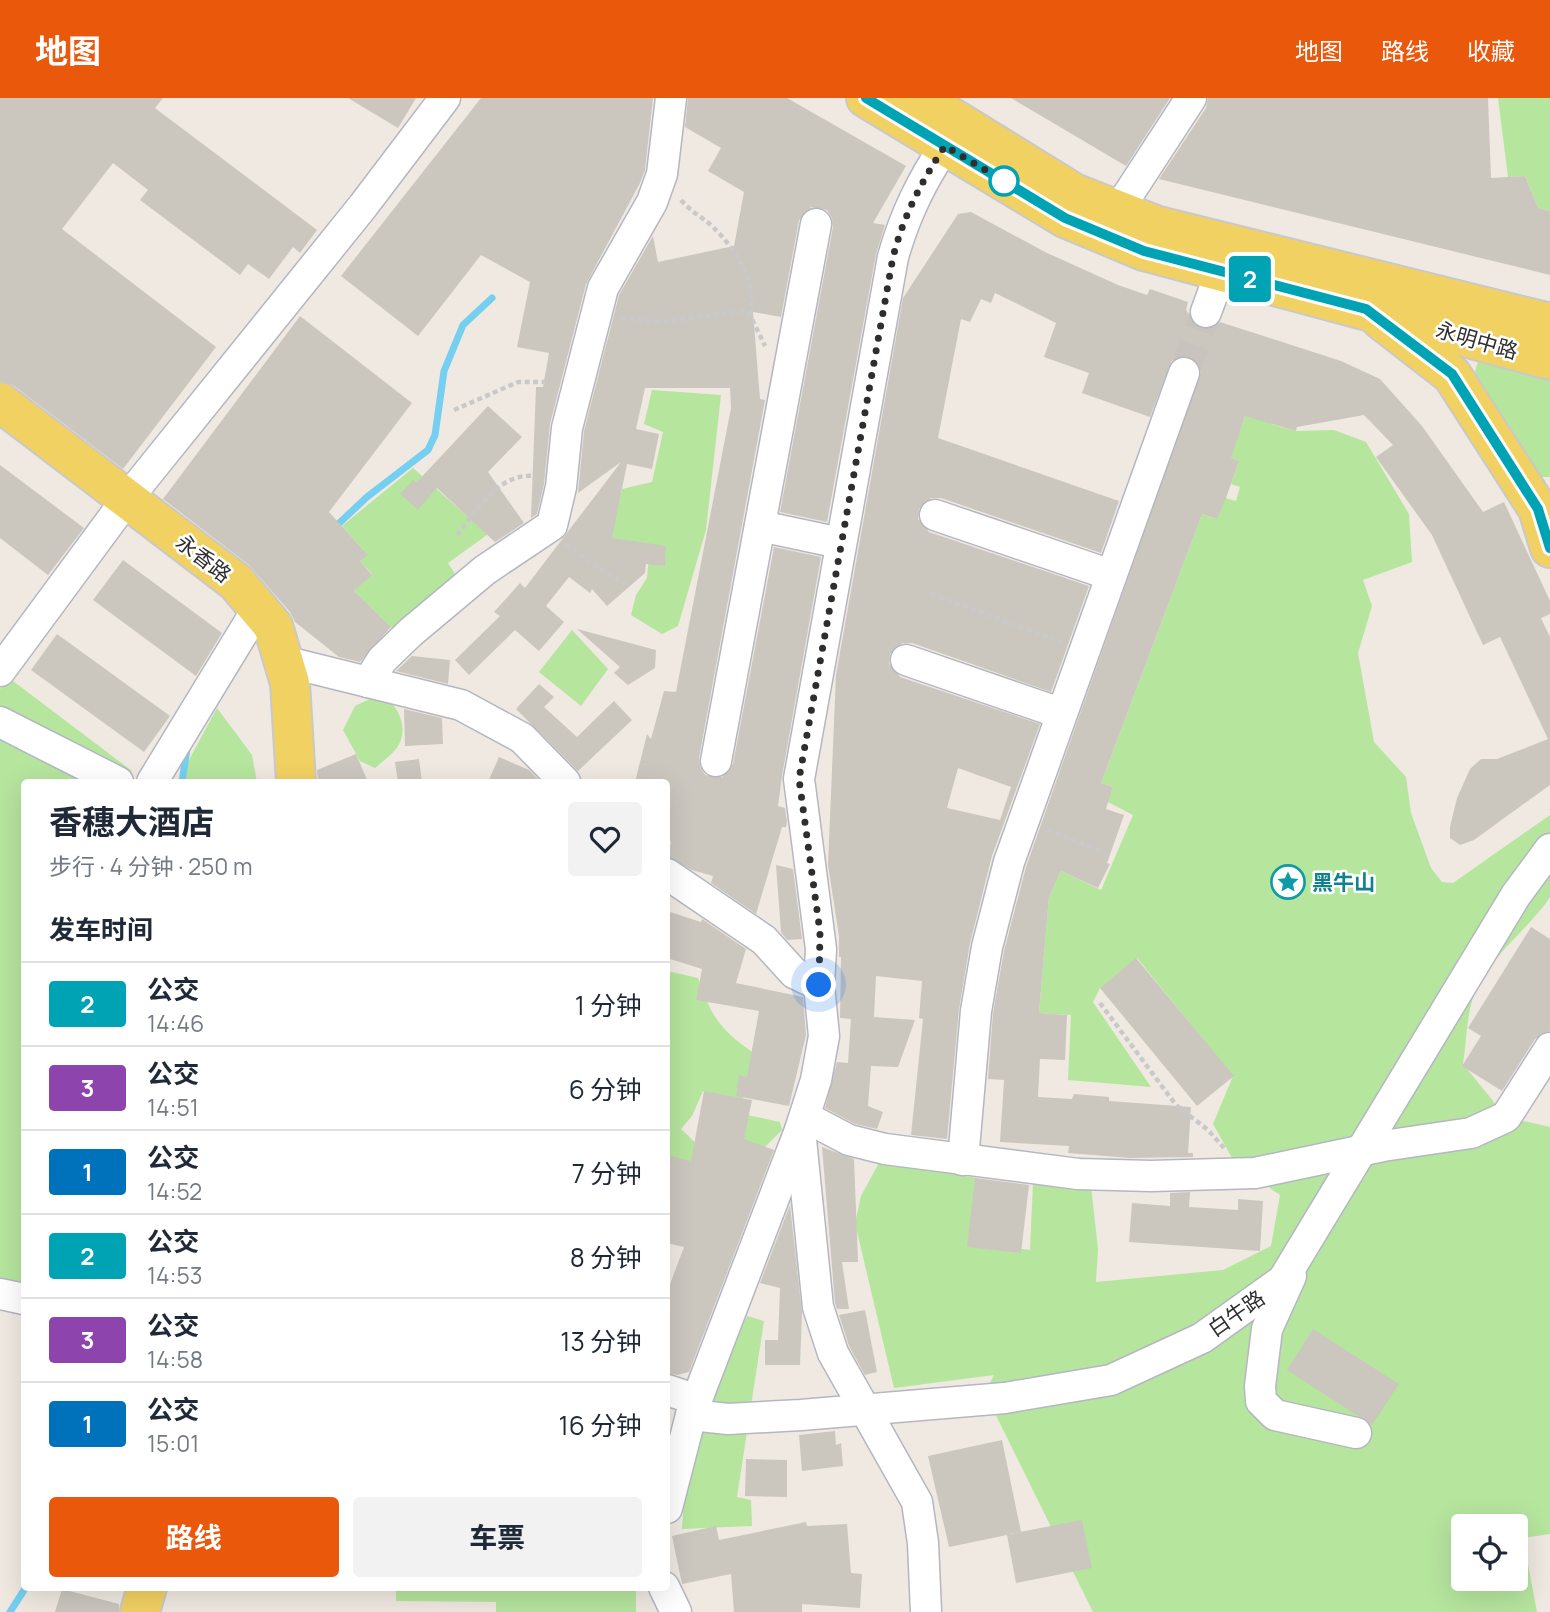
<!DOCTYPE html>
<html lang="zh">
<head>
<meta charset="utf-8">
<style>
  body { margin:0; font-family:Manrope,"Noto Sans SC",sans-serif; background:#f2f2f3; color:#1f2937; height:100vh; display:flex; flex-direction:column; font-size:26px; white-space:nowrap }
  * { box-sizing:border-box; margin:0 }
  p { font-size:23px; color:#747a83 }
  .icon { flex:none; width:38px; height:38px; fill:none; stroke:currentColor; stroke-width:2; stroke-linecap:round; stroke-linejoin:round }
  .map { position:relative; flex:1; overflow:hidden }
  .sheet { position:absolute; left:21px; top:681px; width:649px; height:812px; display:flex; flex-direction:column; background:#fff; border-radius:7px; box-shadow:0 7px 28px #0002 }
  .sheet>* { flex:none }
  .badge { padding:0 14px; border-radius:5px; font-size:24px; line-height:46px }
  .buttons { position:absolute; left:1451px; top:1416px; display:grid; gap:14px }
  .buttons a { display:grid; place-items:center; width:77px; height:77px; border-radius:7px; background:#fff; box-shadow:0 7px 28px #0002; font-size:35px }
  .you { position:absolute; width:35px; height:35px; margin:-18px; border:5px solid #fff; border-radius:50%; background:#1a73e8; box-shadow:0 0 0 10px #1a73e833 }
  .map>.badge { position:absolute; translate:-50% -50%; box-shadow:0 0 0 4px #fff }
  h2 { padding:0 28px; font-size:26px; line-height:63px }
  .round { display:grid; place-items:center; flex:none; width:74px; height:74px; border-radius:7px; background:#f2f2f3 }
  .headline { display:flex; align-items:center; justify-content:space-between; height:119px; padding:0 28px }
  h1 { font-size:33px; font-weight:700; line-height:52px }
  .button { display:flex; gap:14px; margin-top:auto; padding:14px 28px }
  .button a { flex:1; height:80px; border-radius:7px; background:#ea580c; color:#fff; font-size:28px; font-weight:700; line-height:80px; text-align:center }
  .button a+a { background:#f2f2f3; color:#1f2937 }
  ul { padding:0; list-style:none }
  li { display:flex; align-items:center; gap:21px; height:84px; padding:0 28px; border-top:2px solid #e0e1e3 }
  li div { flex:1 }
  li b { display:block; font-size:26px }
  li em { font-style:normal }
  li .badge { min-width:77px; font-weight:700; text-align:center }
  header { display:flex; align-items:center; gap:42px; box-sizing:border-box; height:98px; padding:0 35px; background:#ea580c; color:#fff }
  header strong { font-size:33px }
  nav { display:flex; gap:38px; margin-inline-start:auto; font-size:24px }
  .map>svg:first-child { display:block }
  .green { fill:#b6e59e; fill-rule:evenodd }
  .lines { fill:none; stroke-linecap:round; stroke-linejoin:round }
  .stream { stroke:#75cff0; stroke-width:7 }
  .building { fill:#cbc7bf; fill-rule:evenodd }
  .minor-tunnel { stroke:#c8c4bd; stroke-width:30; stroke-dasharray:30 15; stroke-linecap:butt }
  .minor-casing { stroke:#b4b7c1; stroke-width:33 }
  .major-casing { stroke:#c9c9c9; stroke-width:42 }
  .path { stroke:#c9c9c9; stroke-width:4.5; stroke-dasharray:5 3.5; stroke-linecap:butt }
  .minor { stroke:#fff; stroke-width:30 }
  .major { stroke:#f2d163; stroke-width:38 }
  .line-casing { stroke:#fff; stroke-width:16 }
  .line { stroke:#00a3b4; stroke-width:10 }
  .walk { stroke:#2e2e2e; stroke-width:7; stroke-dasharray:0 12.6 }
  .stop-dot { fill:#fff; stroke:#00a3b4; stroke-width:3.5 }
  .labels { text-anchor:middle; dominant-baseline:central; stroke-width:5; stroke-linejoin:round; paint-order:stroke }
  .street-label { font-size:21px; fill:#2e2e2e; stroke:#fff }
  .culture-label { font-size:21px; font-weight:bold; fill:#0d838f; stroke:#fff; text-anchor:start }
</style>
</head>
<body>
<header>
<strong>地图</strong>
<nav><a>地图</a><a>路线</a><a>收藏</a></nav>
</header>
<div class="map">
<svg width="1550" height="1514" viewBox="0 0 1550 1514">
  <rect width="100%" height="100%" fill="#efe9e1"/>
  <g class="green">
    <polygon points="1498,0 1550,0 1550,113 1538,110 1525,78 1508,79"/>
    <polygon points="1487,262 1550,279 1550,379 1540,379 1475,274 1478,263"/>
    <path d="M 1281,287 L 1271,326 L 1296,333 L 1334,332 L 1366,344 L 1409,416 L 1412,464 L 1363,482 L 1372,508 L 1358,555 L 1374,644 L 1406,679 L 1411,715 L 1431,770 L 1442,784 L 1453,785 L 1550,717 L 1550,799 C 1529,831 1492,856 1476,892 C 1466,915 1467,941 1463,966 L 1506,1019 L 1550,1029 L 1550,1436 L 1523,1440 L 1537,1514 L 1093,1514 L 985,1295 L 994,1277 L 894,1290 L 855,1125 L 861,1098 L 880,1063 L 977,1080 L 974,1145 L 1030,1152 L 1033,1085 L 1091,1088 L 1098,1151 L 1096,1184 L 1223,1172 L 1271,1148 L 1280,1097 L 1236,1067 L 1213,1026 L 1233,978 L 1137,860 L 1100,890 L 1093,904 L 1151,989 L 1068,982 L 1071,917 L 1039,915 L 1049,799 L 1061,773 L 1101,792 L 1133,717 L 1108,704 L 1113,689 L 1101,685 L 1202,416 L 1217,421 L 1225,400 L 1236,403 L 1240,389 L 1231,386 L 1239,363 L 1222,357 L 1238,337 L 1248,311 ZM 1463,1428 L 1516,1428 L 1516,1480 L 1463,1480 Z"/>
    <polygon points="652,292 721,297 706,432 678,528 662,536 631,517 636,497 647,480 650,448 610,445 622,391 652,384 663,334 644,326"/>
    <polygon points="413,370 466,417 498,429 448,465 457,479 397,535 354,493 372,476 360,463 367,456 342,428"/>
    <polygon points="572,532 608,571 581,608 539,574"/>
    <polygon points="9,580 132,673 130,677 0,610 0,591"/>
    <path d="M 378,597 C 398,603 411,632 396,651 C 390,658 382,664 375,670 L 360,663 L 343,632 L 355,608 Z"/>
    <polygon points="217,610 252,657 257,684 177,684"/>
    <polygon points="0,637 92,684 24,684 24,1218 0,1212"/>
    <path d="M 667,873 L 698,880 C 710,917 721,933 754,955 L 743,1001 L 703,993 L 692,1018 L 681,1031 L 701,1050 L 747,1017 L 780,1024 L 782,1032 L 739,1075 L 667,1059 Z"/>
    <path d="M 747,1218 L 764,1223 L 737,1399 L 751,1402 L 752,1428 L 682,1431 C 686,1352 716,1289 747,1218 Z"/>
    <polygon points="396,1489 636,1489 636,1514 496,1514 496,1504 396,1503"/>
  </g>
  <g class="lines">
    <g class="stream">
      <polyline points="334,430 367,399 428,352 435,337 444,273 463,227 492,200"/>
      <polyline points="182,684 187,651"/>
      <polyline points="10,1514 26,1489"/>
    </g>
  </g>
  <g class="building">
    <polygon points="0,0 163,0 155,10 317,132 300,155 293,149 269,181 248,166 240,177 140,102 148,92 113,65 62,131 216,249 123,371 13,287 0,283"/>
    <polygon points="348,0 416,0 398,30"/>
    <polygon points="481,0 653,0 645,72 640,85 586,186 550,326 544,386 537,416 531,420 536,289 543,289 549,255 517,249 530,184 481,157 418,238 341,178"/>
    <polygon points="688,0 787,0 906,68 873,125 885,127 876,156 827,424 780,414 833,129 832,120 827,112 811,109 799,122 781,219 753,214 760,301 765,302 699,660 700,669 705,677 722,679 733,666 774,449 821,459 782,678 778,708 785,710 787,724 786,729 782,729 756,816 711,785 713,778 692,772 667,759 671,744 667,742 667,684 635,684 647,636 651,641 664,593 676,594 731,310 730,290 645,290 636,331 659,336 652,371 627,366 612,440 666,448 665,468 646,466 645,475 607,508 592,491 590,495 569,479 546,508 564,524 539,553 515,532 469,577 455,562 500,518 494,514 520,485 525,490 621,364 578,395 584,333 619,197 653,138 658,164 734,148 744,94 708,73 721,50 685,29"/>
    <polygon points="1011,0 1170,0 1126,68"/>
    <polygon points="1208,0 1488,0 1491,80 1525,78 1538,110 1550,113 1550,177 1159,81 1206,10"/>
    <path d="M 971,114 L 1045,154 L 1118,187 L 1147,197 L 1150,191 L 1188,204 L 1186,212 L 1199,230 L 1210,231 L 1220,224 L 1341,263 L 1380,281 L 1422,328 L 1483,414 L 1504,404 L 1550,503 L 1550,516 L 1541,520 L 1550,539 L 1550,687 L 1474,742 L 1460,747 L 1450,740 L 1450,729 L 1457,700 L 1470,671 L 1481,661 L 1497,661 L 1548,641 L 1500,539 L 1483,547 L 1432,437 L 1376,359 L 1393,347 L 1364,317 L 1297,329 L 1296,333 L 1245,318 L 1231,360 L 1239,363 L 1226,400 L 1217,421 L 1202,416 L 1101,685 L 1113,689 L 1106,711 L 1124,717 L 1107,765 L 1110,766 L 1098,790 L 1061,773 L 1049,799 L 1039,915 L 1067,917 L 1065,962 L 1040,961 L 1038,999 L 1072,1001 L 1074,996 L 1109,999 L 1109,1003 L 1191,1009 L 1188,1055 L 1193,1055 L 1193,1059 L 1130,1060 L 1068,1055 L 1069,1048 L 1000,1044 L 1004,982 L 988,981 L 993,915 L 1004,853 L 1026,769 L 1201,273 L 1197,263 L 1189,258 L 1172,262 L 1150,319 L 1082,295 L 1089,275 L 1044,259 L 1056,225 L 995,195 L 991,205 L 981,201 L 970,224 L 961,221 L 938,340 L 1119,403 L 1101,455 L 941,400 L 931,400 L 919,411 L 918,421 L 929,434 L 1089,488 L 1051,594 L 912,545 L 902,545 L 890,556 L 889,566 L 900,579 L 1040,626 L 992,758 L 970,845 L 959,911 L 947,1041 L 911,1037 L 923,921 L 919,920 L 922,883 L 876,878 L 874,919 L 915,922 L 898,969 L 871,968 L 868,1008 L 883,1014 L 877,1031 L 855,1026 L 825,1010 L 837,964 L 848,965 L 851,921 L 840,920 L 841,859 L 839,859 L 839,838 L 828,767 L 836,577 L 903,200 L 958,116 ZM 958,670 L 1011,689 L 1000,722 L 947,710 Z"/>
    <polygon points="300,218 412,305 329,414 368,457 360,463 372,477 354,493 391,529 360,564 339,559 295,524 290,514 249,467 163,401"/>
    <polygon points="488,308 522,339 488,374 524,425 495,444 437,390 418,412 400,396 413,382 416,385"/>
    <polygon points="0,367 84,430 48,477 0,440"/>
    <polygon points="123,462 222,535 196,578 93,502"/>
    <polygon points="577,531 656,552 655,570 628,587 614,575 620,569"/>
    <polygon points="57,536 170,618 144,654 31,572"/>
    <polygon points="412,558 450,562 448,586 396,573"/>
    <polygon points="539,586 554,599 544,609 577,639 614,603 632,622 578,673 516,611"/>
    <polygon points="404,611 442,620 443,646 405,648"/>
    <polygon points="356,656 368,684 318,684 317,672"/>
    <polygon points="499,659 529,672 541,684 488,684"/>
    <polygon points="419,661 422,684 398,684 395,664"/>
    <polygon points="776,767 793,771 802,841 787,842 781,834"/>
    <polygon points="667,813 701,824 702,821 746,851 736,885 803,899 806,937 789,1008 736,998 739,977 747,979 759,913 696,902 702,871 667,860"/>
    <polygon points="1531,829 1550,841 1550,933 1535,941 1502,993 1462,968 1481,938 1468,930"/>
    <polygon points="1136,860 1234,978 1197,1008 1100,890"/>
    <polygon points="704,993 752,1002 744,1041 774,1052 689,1274 677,1277 667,1275 667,1194 684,1149 667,1145 667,1057 691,1063"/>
    <polygon points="822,1049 854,1061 858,1164 842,1164 849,1211 837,1211 835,1205"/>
    <polygon points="975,1080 1029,1087 1021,1155 967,1149"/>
    <polygon points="1190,1094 1189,1109 1238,1112 1238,1101 1263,1103 1260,1153 1129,1144 1132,1105 1170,1108 1170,1095"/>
    <polygon points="790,1107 802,1215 800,1267 765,1267 765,1242 778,1242 780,1190 760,1185"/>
    <polygon points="865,1212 877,1274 865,1277 849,1248 839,1217"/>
    <polygon points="1313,1231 1399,1286 1372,1327 1287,1272"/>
    <polygon points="835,1333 836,1347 841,1345 843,1368 802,1373 799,1337"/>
    <polygon points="1002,1342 1021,1434 1009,1436 1082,1422 1092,1470 1016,1485 1007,1437 949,1449 928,1358"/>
    <polygon points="746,1361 787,1362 787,1399 745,1398"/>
    <polygon points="806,1424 807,1428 847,1426 851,1475 862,1476 860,1510 802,1506 802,1514 734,1514 731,1476 682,1486 672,1438 716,1428 719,1442"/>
    <polygon points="62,1491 119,1506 119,1514 55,1514"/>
  </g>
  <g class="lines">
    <polyline class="minor-tunnel" points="1184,275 1206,214"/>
    <g class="minor-casing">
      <g id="minor">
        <polyline points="1118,112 1191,0"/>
        <polyline points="1206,214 1221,173"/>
        <polyline points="935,417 1111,477"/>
        <polyline points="760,428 840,445"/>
        <polyline points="906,562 1060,615"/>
        <polyline points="283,563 461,607 522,640 565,684"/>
        <polyline points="0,573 127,401 363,108 445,0"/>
        <polyline points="368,584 382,562 411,534 485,472 552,427 561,389 567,330 603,190 652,104 662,76 671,0"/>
        <polyline points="0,624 118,684"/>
        <polyline points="716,663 816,126"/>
        <polyline points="152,684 258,510"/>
        <polyline points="667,776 764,842 794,875 819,887"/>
        <polyline points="963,1062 976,913 987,849 1009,764 1184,275"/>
        <polyline points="1291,1178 1267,1231 1260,1288 1261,1303 1275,1317 1356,1335"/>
        <polyline points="0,1196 24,1201"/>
        <polyline points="667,1292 697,1302"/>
        <polyline points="691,1317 728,1321 801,1317 1005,1300 1111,1282 1202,1240 1283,1182 1516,797 1550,751"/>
        <polyline points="667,1410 691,1317 800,1032 811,1022 849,1042 885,1051 1078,1076 1151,1078 1255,1075 1383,1048 1471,1035 1506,1019 1550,950"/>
        <polyline points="664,1489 676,1514"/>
        <path d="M 926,1514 L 923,1445 L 917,1404 L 833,1255 L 818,1209 L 800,1032 L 816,982 L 824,938 L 819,887 L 821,851 L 799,681 L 893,159 C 905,117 921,84 945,48"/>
      </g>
    </g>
    <g class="major-casing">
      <g id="major">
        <polyline points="866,0 1065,120 1144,153 1550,262"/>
        <polyline points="920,0 1074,95 1158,128 1550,225"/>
        <polyline points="1381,222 1452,277 1538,411 1550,450"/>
        <polyline points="0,304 236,484 273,528 290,585 296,684"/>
        <polyline points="140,1514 147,1489"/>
      </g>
    </g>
    <g class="path">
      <path d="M 681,102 C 691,114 704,120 714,130 C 737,153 757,184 750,217"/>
      <polyline points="621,220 660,224 741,213 750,217 765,248"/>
      <polyline points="454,312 518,284 551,284"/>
      <path d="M 457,437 C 478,412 498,374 536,378"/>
      <polyline points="566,446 598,470 626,486"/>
      <polyline points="931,496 1062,544"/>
      <polyline points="1048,732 1111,757"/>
      <polyline points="1100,905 1176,1007 1208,1032 1224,1050"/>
    </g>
    <use href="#minor" class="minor"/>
    <use href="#major" class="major"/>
  </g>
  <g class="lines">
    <g class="line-casing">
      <polyline id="line" points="866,0 1065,120 1144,153 1366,211 1452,276 1538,411 1550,450"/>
    </g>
    <use href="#line" class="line"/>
    <path class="walk" d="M 819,887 L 820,834 L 799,681 L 893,159 C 904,117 921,84 945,48 L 1004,83"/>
  </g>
  <defs>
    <g id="sight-ring" transform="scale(1.75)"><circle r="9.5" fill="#fff" stroke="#0f9aa8" stroke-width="1.5"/><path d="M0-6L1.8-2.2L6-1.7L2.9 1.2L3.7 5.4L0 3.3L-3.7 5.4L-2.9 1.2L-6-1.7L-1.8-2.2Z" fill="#0f9aa8"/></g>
  </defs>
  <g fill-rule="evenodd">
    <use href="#sight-ring" x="1288" y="784"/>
  </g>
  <circle class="stop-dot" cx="1004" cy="83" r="14"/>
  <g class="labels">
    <g class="street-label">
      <text transform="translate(1477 242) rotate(16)">永明中路</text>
      <text transform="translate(204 460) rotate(38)">永香路</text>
      <text transform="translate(1236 1215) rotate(-35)">白牛路</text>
    </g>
    <g class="culture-label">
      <text x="1312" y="784">黑牛山</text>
    </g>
  </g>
</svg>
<div class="buttons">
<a><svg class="icon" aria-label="locate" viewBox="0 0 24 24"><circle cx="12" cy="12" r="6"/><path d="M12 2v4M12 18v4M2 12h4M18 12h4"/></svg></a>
</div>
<div class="you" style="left:819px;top:887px"></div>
<b class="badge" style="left:1250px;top:181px;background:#00a3b4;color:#fff">2</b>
<section class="sheet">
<div class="headline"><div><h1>香穗大酒店</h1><p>步行 · 4 分钟 · 250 m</p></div><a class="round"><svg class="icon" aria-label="heart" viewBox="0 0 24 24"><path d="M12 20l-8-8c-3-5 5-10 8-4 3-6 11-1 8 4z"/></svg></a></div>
<h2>发车时间</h2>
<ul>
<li><span class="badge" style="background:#00a3b4;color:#fff">2</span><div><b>公交</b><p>14:46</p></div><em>1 分钟</em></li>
<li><span class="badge" style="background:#8e44ad;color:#fff">3</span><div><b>公交</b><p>14:51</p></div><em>6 分钟</em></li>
<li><span class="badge" style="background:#0072bc;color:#fff">1</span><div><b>公交</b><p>14:52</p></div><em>7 分钟</em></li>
<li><span class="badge" style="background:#00a3b4;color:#fff">2</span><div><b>公交</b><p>14:53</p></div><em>8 分钟</em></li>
<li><span class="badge" style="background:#8e44ad;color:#fff">3</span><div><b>公交</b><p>14:58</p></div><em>13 分钟</em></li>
<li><span class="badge" style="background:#0072bc;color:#fff">1</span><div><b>公交</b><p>15:01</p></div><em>16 分钟</em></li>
</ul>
<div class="button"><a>路线</a><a>车票</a></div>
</section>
</div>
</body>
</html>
